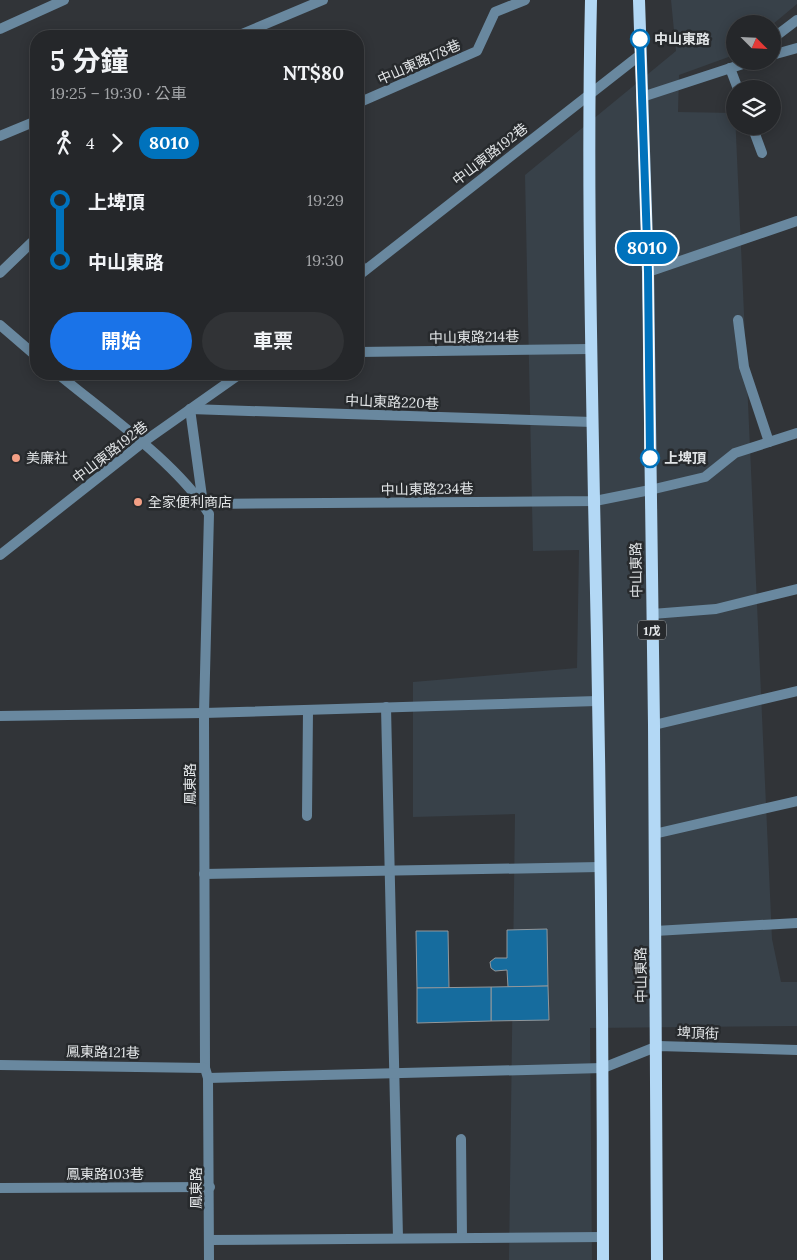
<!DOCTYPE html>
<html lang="zh-TW">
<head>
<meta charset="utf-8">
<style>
  body { margin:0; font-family:Lora,"Noto Sans TC",serif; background:#313336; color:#f1f3f6; height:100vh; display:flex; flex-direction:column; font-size:19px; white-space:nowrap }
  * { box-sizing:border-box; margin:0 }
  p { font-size:16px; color:#a3a5a8 }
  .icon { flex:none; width:28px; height:28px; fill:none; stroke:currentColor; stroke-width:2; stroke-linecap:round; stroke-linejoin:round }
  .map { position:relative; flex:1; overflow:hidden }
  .panel { position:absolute; left:30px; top:30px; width:334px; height:350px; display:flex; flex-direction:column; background:#25272a; border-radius:20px; box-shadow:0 2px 12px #0003,0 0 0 1px #424447 }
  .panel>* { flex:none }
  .badge { padding:0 10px; border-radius:16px; font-size:18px; line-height:32px }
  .needle { width:32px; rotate:114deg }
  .controls { position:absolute; left:726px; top:15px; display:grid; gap:10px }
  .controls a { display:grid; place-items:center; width:55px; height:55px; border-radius:50%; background:#25272a; box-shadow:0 2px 12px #0003,0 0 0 1px #424447; font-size:25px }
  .map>.badge { position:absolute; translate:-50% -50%; box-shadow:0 0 0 2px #fff }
  .legs { display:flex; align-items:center; gap:8px; height:55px; padding:0 20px; font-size:16px }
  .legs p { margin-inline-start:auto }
  .summary { display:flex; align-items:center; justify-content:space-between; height:85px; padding:0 20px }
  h1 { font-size:28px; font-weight:700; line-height:38px }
  .cta { display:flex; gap:10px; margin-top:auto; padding:10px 20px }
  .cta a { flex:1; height:58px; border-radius:30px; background:#1a73e8; color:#fff; font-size:20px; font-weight:700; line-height:58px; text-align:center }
  .cta a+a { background:#313336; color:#f1f3f6 }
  ul { padding:0 20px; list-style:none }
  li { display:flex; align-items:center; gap:18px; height:60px; font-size:19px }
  li i { display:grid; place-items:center; width:8px; height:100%; margin:0 6px; background:currentColor }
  li i::after { content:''; width:12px; height:12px; margin:-6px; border:4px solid; border-radius:50%; background:#25272a }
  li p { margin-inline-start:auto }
  li:first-child i { background:linear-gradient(#0000 50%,currentColor 0) }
  li:last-child i { background:linear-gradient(currentColor 50%,#0000 0) }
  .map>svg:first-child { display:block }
  .built { fill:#384149 }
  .building { fill:#166c9e; stroke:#92979b }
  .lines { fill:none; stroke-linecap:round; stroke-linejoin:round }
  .lane { stroke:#69889f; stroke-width:10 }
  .street { stroke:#69889f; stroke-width:10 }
  .primary { stroke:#b3d8f5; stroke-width:12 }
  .line-1-casing { stroke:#fff; stroke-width:11 }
  .line-1 { stroke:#0072bc; stroke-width:8 }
  .stop-1-dot { fill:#fff; stroke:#0072bc; stroke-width:2.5 }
  .poi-dot { fill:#f39f85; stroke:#272a2d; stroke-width:2 }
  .labels { text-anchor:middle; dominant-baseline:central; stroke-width:5; stroke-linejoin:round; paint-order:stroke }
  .shield { fill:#272a2d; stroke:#a9acae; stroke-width:1 }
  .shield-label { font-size:12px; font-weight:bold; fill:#e1e4e6 }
  .stop-label { font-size:14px; font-weight:bold; fill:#e1e4e6; stroke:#272a2d; text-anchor:start }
  .street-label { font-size:14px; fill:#e1e4e6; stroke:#272a2d }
  .poi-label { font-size:14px; fill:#e1e4e6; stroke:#272a2d; text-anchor:start }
</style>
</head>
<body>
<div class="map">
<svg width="797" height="1260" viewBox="0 0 797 1260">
  <rect width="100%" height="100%" fill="#313438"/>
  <polygon class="built" points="671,0 797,0 797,4 773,24 735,24 734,55 679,75 678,112 735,113 772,939 781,982 797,982 797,1026 590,1028 592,1260 509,1260 515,814 413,817 413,682 577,668 579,550 533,551 525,175 676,51"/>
  <g class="building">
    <polygon points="547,929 548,986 508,987 507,970 495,971 491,968 490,962 495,958 507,958 507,930"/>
    <polygon points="416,931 448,931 449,988 417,988"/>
    <polygon points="548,986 549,1020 491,1021 491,987"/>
    <polygon points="491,987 491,1021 417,1023 417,988"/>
  </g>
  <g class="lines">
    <g class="lane">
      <polyline points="772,39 797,20"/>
      <polyline points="772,55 797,48"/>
      <polyline points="730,68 738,89"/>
      <polyline points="642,97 752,61"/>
      <polyline points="752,126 762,153"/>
      <polyline points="648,272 797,221"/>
      <polyline points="738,320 744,367 769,442"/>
      <polyline points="650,490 705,477 735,453 797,433"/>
      <polyline points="203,504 190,409 592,422"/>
      <polyline points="652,614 716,609 797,589"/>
      <polyline points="386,707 398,1238"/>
      <polyline points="0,716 204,713 597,701"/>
      <polyline points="654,725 797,691"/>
      <polyline points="307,816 308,710"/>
      <polyline points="654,834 797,801"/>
      <polyline points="204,874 600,867"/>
      <polyline points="655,931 797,923"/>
      <polyline points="208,1078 603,1068"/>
      <polyline points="461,1139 462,1238"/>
      <polyline points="209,1240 603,1237"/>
    </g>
    <g class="street">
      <polyline points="0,29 64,0"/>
      <polyline points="237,36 323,0"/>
      <polyline points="358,103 477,51 495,12 525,0"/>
      <polyline points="0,136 36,121"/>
      <polyline points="358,259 363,270"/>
      <polyline points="0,273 31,243 36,241"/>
      <polyline points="358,276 640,55"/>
      <polyline points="0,325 36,356"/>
      <polyline points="358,352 590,349"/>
      <path d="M 58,374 C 105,413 177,463 209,514 L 204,713 L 205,1068 L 208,1078 L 209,1260"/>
      <polyline points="203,504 595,501 650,490"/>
      <polyline points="0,555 142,443 240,374"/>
      <polyline points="0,1065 205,1068"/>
      <polyline points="603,1068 658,1046 797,1050"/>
      <polyline points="0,1188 210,1187"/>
    </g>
    <g class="primary">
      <path d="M 591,0 C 587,167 591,333 594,500 C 600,753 603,1007 603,1260"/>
      <polyline points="639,0 648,272 654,725 657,1260"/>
    </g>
  </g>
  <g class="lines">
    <g class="line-1-casing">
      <polyline id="line-1" points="640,39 648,272 650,458"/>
    </g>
    <use href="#line-1" class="line-1"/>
  </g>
  <g class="stop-1-dot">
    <circle cx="640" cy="39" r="9"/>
    <circle cx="650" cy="458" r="9"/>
  </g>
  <g class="poi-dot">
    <circle cx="16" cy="458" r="5"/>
    <circle cx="138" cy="502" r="5"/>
  </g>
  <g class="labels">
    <rect class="shield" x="638" y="620.5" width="28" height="19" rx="4"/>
    <g class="shield-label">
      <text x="652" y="630">1戊</text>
    </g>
    <g class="stop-label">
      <text x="654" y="39">中山東路</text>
      <text x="664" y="458">上埤頂</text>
    </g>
    <g class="street-label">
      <text transform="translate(419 62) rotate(-24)">中山東路178巷</text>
      <text transform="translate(490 154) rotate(-38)">中山東路192巷</text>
      <text transform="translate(474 337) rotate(-1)">中山東路214巷</text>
      <text transform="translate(392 402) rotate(2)">中山東路220巷</text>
      <text transform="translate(110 452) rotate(-38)">中山東路192巷</text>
      <text transform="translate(427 489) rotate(-1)">中山東路234巷</text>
      <text transform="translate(636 570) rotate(-91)">中山東路</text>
      <text transform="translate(190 784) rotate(-90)">鳳東路</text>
      <text transform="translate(641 975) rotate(-91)">中山東路</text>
      <text transform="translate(698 1033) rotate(2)">埤頂街</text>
      <text transform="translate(103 1052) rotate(1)">鳳東路121巷</text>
      <text x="105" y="1174">鳳東路103巷</text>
      <text transform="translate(196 1188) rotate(-90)">鳳東路</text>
    </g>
    <g class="poi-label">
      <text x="26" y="458">美廉社</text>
      <text x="148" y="502">全家便利商店</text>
    </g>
  </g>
</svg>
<div class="controls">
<a><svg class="needle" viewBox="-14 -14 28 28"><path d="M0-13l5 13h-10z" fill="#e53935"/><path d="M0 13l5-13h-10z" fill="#a3a5a8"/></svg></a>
<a><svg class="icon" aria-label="layers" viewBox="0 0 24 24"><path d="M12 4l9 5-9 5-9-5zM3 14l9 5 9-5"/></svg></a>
</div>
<b class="badge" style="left:647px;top:248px;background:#0072bc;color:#fff">8010</b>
<section class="panel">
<div class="summary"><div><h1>5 分鐘</h1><p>19:25 – 19:30 · 公車</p></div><b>NT$80</b></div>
<div class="legs"><svg class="icon" aria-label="walk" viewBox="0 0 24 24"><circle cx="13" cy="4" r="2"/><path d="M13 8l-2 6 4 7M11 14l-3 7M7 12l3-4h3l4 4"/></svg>4<svg class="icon" aria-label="forward" viewBox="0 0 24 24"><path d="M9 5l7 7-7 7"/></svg><b class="badge" style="background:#0072bc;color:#fff">8010</b></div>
<ul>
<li><i style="color:#0072bc"></i><b>上埤頂</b><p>19:29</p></li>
<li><i style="color:#0072bc"></i><b>中山東路</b><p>19:30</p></li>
</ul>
<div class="cta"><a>開始</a><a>車票</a></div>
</section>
</div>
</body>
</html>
